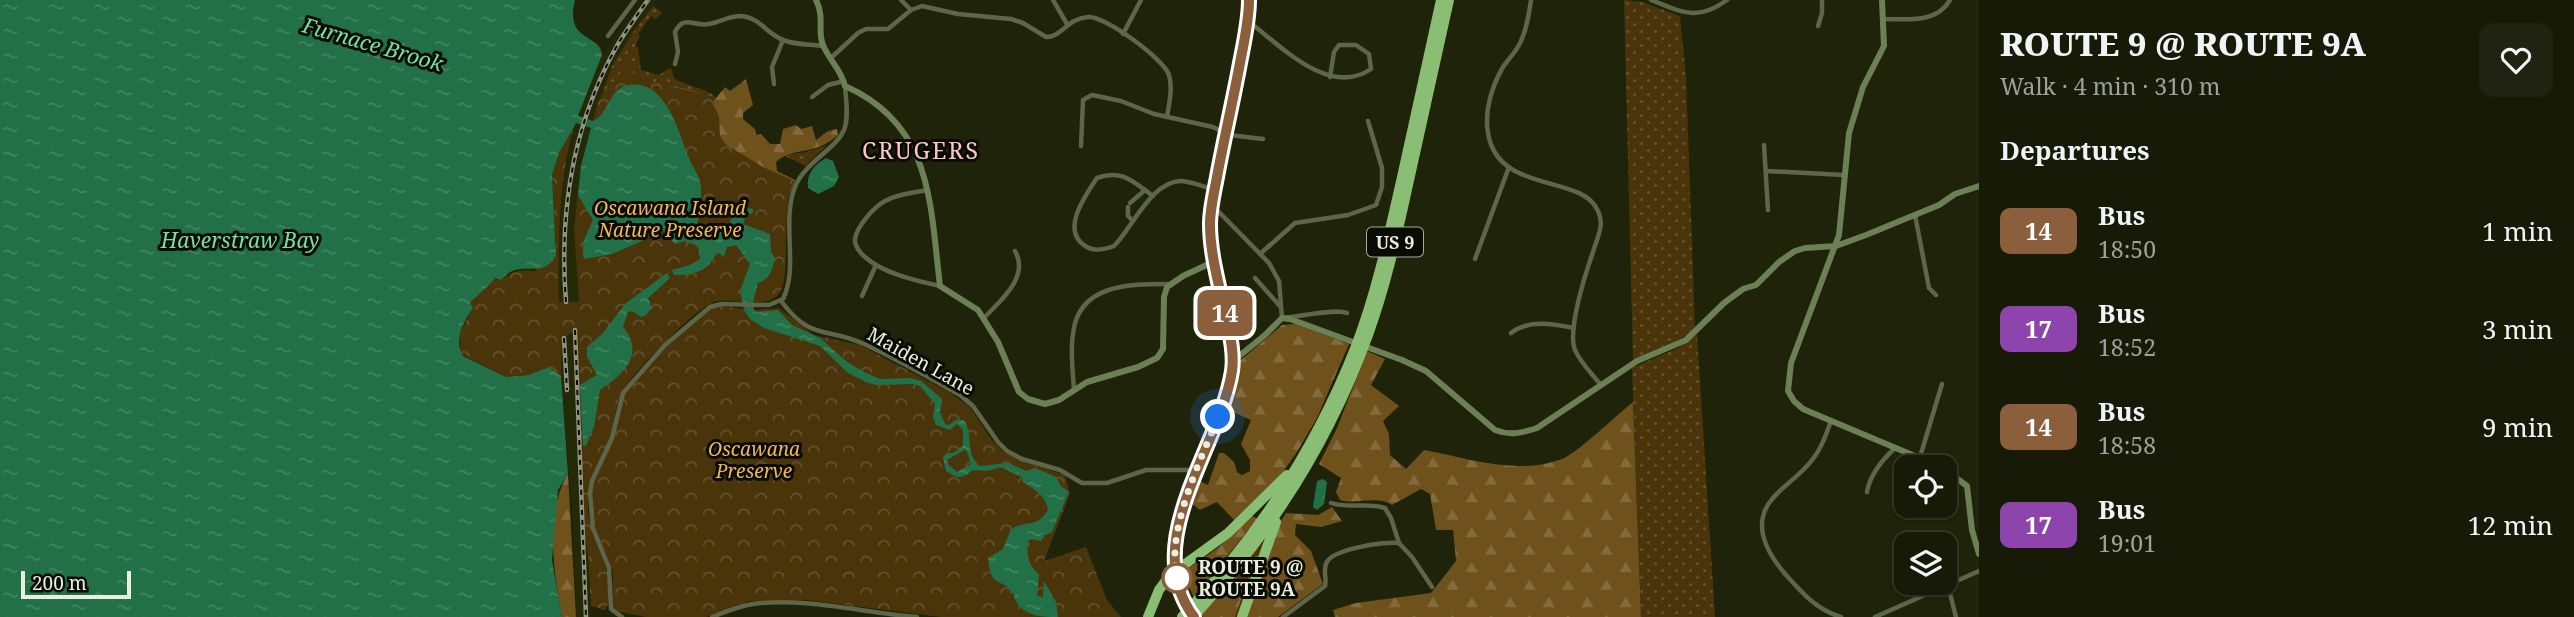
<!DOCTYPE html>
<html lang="en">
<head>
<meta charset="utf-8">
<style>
  body { margin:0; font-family:"Noto Serif",serif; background:#202311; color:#f1f3f6; height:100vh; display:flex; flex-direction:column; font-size:26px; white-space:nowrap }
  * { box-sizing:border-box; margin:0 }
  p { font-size:23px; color:#9ea19b }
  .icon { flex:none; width:38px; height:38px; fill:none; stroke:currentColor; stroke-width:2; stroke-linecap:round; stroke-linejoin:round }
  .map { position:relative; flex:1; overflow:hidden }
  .panel { display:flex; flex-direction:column; background:#171a07; width:595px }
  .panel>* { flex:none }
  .badge { padding:0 14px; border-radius:10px; font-size:24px; line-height:46px }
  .controls { position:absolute; left:1894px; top:455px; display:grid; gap:14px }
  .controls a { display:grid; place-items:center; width:63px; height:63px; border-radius:14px; background:#171a07; box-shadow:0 2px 5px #0004,0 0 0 2px #363828; font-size:35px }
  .scale { position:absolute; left:21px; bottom:18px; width:110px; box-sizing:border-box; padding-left:7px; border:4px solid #eaeede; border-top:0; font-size:19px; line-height:24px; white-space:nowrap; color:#eaeede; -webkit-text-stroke:5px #0a0c03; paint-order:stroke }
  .you { position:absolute; width:35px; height:35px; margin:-18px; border:5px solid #fff; border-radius:50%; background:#1a73e8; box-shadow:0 0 0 10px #1a73e833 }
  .map>.badge { position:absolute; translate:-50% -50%; box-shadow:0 0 0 4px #fff }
  h2 { padding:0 21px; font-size:26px; line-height:63px }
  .round { display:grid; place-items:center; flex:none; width:74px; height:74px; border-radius:14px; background:#202311 }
  .head { display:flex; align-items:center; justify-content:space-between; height:119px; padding:0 21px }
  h1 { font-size:33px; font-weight:800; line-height:52px }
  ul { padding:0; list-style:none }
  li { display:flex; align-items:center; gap:21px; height:98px; padding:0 21px }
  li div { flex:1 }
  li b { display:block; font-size:26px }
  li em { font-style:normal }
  li .badge { min-width:77px; font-weight:700; text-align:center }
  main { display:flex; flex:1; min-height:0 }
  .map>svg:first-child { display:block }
  .built { fill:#242907 }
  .grass { fill:url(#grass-dots) }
  .forest { fill:url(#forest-firs) }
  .park { fill:url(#park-crowns) }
  .water { fill:url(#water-ripples); fill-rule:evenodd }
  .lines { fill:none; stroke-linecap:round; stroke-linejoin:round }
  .street { stroke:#5f6549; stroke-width:4.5 }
  .secondary { stroke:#6c8056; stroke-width:6 }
  .highway { stroke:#8abe75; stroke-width:10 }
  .rail-casing { stroke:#8f937f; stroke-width:4.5 }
  .rail { stroke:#0a0c03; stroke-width:2; stroke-dasharray:5; stroke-linecap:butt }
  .line-casing { stroke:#fff; stroke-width:16 }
  .line { stroke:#8b5e3c; stroke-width:10 }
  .walk { stroke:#eaeede; stroke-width:7; stroke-dasharray:0 12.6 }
  .stop-dot { fill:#fff; stroke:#8b5e3c; stroke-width:3.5 }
  .labels { text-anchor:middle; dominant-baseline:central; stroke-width:6; stroke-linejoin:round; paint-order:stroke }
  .shield { fill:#0a0c03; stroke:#a7aa9c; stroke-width:2 }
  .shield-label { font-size:18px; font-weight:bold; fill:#eaeede }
  .park-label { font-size:19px; font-style:italic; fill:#f1b859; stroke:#0a0c03 }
  .street-label { font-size:19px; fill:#eaeede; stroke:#0a0c03 }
  .stop-label { font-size:19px; font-weight:bold; fill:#eaeede; stroke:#0a0c03; text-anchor:start }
  .water-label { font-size:21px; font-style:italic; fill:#78dfa3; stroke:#0a0c03 }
  .quarter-label { font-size:23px; letter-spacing:2px; fill:#fbc7c5; stroke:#0a0c03 }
</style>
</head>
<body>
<main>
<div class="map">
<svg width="1979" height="617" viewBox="0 0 1979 617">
  <defs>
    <pattern id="grass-dots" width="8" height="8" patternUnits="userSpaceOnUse" patternTransform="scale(1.75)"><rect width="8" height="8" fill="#4a340a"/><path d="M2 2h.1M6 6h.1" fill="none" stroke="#64522d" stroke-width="1.8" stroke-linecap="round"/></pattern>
    <pattern id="forest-firs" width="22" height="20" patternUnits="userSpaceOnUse" patternTransform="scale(1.75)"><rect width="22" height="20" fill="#6f511b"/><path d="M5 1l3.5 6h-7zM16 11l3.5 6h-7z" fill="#846a3c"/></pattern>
    <pattern id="park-crowns" width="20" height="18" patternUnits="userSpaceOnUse" patternTransform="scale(1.75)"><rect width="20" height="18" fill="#4a340a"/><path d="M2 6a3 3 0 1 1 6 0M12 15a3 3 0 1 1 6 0" fill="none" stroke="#64522d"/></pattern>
    <pattern id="water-ripples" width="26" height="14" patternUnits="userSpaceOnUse" patternTransform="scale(1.75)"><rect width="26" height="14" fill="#227047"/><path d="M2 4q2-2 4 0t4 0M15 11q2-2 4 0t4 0" fill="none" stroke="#428561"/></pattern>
  </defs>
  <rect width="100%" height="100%" fill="#1f2309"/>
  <g class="built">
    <polygon points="644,0 657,0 633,32 612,66 593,121 577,116 602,55"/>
    <polygon points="575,123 591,128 581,166 574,228 579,302 559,302 558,227 561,193"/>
    <polygon points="578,328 583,526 590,575 591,617 576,617 573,522 561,376 562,339"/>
  </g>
  <g class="grass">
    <path d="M 1624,0 L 1642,2 L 1680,16 L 1686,76 L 1695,329 C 1676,344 1654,348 1633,361 Z"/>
    <path d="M 653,6 L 662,13 L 656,19 L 651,16 L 638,34 L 640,36 L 635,46 L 638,47 L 641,70 L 659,75 L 669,68 L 672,69 L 674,78 C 687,87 704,87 716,97 L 713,103 C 703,88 680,89 664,86 C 656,85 649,81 641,78 L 606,110 L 594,117 L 612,66 L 633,32 Z"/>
    <polygon points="827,145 805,166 783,155 807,152"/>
    <polygon points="1697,334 1715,617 1641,617 1632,368 1678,348"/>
    <polygon points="1271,528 1240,617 1235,617 1243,594 1240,580 1230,591 1213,601"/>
  </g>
  <g class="forest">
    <path d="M 746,79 L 753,105 L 743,113 L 743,119 L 755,129 L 756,135 L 761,134 L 770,144 L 780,144 L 783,129 L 796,125 L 801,129 L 812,126 L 816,140 L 828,131 L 837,129 L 838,135 C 814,157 793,146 776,162 L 777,171 L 795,180 L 787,202 L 785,245 L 749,171 L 667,86 C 682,88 704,90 713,102 L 725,87 L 730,91 Z"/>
    <polygon points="1295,324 1349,344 1317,418 1297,452 1281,475 1234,520 1217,502 1200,510 1190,502 1197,480 1208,485 1219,453 1224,453 1234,462 1237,472 1242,475 1250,471 1250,460 1241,444 1251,420 1226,409 1234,385 1236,364 1282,325"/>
    <path d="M 1367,351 L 1385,359 L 1371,385 L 1399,406 L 1383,421 L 1389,434 L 1390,455 L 1406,469 L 1424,450 C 1468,458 1517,476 1562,459 C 1576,454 1618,414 1633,402 L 1641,617 L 1335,617 L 1333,610 L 1356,603 L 1431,593 L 1456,561 L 1453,530 L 1436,530 L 1430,494 L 1421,489 L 1392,505 C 1377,495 1356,505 1340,500 L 1336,492 L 1341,478 L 1319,464 L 1337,428 Z"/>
    <path d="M 568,474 L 576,617 L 562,617 C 554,573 544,513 568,474 Z"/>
    <polygon points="1332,507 1342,521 1321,527 1296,524 1295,535 1311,551 1323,584 1278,617 1247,617 1279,524 1286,513 1318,515"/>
    <polygon points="1251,515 1257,519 1194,598 1187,582 1186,570 1219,547"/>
    <polygon points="1240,580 1243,582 1243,594 1235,617 1203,617 1201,614 1222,593 1230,591"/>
  </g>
  <g class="park">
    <path d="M 626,65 C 654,89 676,85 709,96 L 719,116 L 720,136 L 725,144 L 763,167 L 794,181 C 779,212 793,280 778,295 C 766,309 733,298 717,301 C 697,305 632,374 622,392 C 615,404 615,421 611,433 C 603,461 587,477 588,508 C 590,539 622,582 605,610 L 591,606 L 588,555 L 583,526 L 577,329 L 562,339 L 561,376 L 549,367 L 528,375 L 506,377 L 461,354 L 459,334 L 473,308 L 470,302 C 473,300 493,281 495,278 L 498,280 C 516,272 513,269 535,271 L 556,247 L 552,175 L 559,153 L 575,123 C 558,182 558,241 559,302 L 579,302 L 574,228 L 581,166 L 598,102 Z"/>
    <polygon points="719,306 754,310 779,308 814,335 860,345 949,392 970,407 991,439 1005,453 1025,462 1065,475 1070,494 1044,561 1086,547 1107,600 1121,617 941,617 807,600 749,601 706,617 646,617 614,611 612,603 613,572 594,524 592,490 594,482 614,436 624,395 666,346 713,307"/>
  </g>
  <g class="water">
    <path d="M 0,0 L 575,0 C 564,43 601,33 602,55 L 578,116 L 593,121 C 611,112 608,88 629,85 C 666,79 679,133 689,158 C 693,169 700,175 701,187 C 702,194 699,222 696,229 L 700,234 L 729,225 L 733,212 L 739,210 L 740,204 L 744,200 L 748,202 L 748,208 L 753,209 L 753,213 L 746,216 L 743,224 L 770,234 L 771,252 L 775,258 C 772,270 771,278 758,283 L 753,302 L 754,310 L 757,312 L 778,310 L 792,325 L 820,338 L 847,362 L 866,373 L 880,379 L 911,378 L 921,381 L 942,399 L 940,412 L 945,424 L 949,425 L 956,420 L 964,420 C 974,436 964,453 980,466 L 1008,463 L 1026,471 L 1035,468 L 1056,477 L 1061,486 L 1069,492 L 1052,532 L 1045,535 L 1041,541 L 1031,539 L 1028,541 C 1027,556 1027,564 1039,574 L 1037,596 L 1043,597 L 1044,581 L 1056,602 L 1058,617 C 1043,617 1027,617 1017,603 C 1014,600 1015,596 1013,593 C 1002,576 991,591 988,558 L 1003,549 L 1011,529 C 1028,520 1037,528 1048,510 C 1046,495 1033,488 1022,482 L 1023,478 L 1001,467 L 987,471 L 973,470 C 962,479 958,479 946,471 L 943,457 L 947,453 L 953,453 L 963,446 L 963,430 L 957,424 L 950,430 L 936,425 L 933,417 L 935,404 L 920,386 L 913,384 L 876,385 L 868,383 L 848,373 L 820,346 L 764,328 L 750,319 L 744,310 L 740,291 L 750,264 L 736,245 L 727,247 L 724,257 L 719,253 C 713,256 712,262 708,266 C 698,274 686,275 674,275 L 672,270 L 690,265 L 700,259 L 698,246 L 685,241 L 675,244 L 661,228 L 655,229 L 642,241 L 612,254 L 584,259 C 580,244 587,233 593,220 L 578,195 L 581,166 L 591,128 L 576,123 L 559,153 L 552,175 L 556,256 C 544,275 533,266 515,270 C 509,272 505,276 501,280 L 495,278 C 494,281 472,301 470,302 L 473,308 C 464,321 453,340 463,356 L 506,377 L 528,375 L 549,367 L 561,376 L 568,474 L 558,490 L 552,560 L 562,617 L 0,617 ZM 966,449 L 971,464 L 957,472 L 948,464 L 947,460 Z"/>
    <path d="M 826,158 L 833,161 L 839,177 L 834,186 L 818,194 L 808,188 C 806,174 814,165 826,158 Z"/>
    <path d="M 667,273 L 670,278 L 648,298 L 652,308 L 645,316 L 641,317 L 632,311 L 628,312 L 623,327 C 646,354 623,375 600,390 L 594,427 L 586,446 L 583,445 L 580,385 L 597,375 L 587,357 L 587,347 L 603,333 L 626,303 Z"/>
    <polygon points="1323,479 1327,482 1324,504 1317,510 1313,507 1317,481"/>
  </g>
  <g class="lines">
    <g class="street">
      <polyline points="901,0 911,10"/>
      <polyline points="1053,0 1067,24"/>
      <path d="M 1531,0 C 1529,14 1527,28 1521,41 C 1517,51 1509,58 1503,67 C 1492,86 1484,111 1488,133 C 1498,195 1582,173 1598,211 C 1605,225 1597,238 1593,252 C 1586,272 1567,330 1575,350 C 1580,362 1592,374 1600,384"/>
      <path d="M 1651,0 C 1682,12 1697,22 1727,0"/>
      <path d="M 1883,19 C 1907,19 1936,24 1950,0"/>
      <path d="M 1248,21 C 1280,45 1329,98 1371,69 L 1369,54 L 1356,45 L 1339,45 L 1334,52 L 1330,77"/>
      <polyline points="1818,26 1822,13 1822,0"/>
      <polyline points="1123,34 1141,0"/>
      <polyline points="608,36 635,0"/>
      <path d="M 832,57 L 858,33 L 866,29 L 888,29 L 911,10 L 922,6 L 958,14 L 1011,19 L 1023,23 L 1046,37 C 1062,37 1066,19 1088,17 C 1104,15 1164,59 1169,75 C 1173,88 1169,104 1167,117"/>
      <path d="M 675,64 L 678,52 L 675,32 C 684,14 694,27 709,24 C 720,22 729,16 741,16 C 758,17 765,31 779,38 C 790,45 810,44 823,46"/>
      <polyline points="774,84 772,67 783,40"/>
      <polyline points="812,97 828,85 844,81"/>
      <polyline points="1764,145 1768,210"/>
      <polyline points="1081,146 1083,100 1092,95 1121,101 1154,114 1213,127 1229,135 1263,139"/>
      <polyline points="1766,171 1844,175"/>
      <path d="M 927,190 C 913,193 897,194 885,201 C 874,207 857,226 855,239 C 854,245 860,253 865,257 C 882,273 917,281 940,286"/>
      <path d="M 1153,196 C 1133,182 1123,169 1097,178 C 1085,196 1059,232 1087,247 C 1095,252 1106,249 1114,246 C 1132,228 1152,180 1182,181 C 1193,182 1205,187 1215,190"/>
      <polyline points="1130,203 1145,190"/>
      <polyline points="1128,207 1128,216 1133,221"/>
      <path d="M 1214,207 L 1269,263 L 1279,281 L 1282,318 C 1297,317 1336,308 1347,313"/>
      <polyline points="1915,215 1929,288 1936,295"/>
      <polyline points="1260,254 1295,223 1348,215 1376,205 1382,187 1382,168 1368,121"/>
      <polyline points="1475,259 1509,167"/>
      <polyline points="1255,278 1280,306"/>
      <polyline points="862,296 876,265"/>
      <path d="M 781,301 C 812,342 825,326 864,344 C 897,359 928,377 960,395 L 973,406 L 998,442 L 1007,451 L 1022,459 L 1060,470 L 1082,483 L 1107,483 L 1146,470 L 1197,470"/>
      <path d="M 984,318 C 1000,301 1030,277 1015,251"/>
      <path d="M 1511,333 C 1528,319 1554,324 1574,328"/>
      <path d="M 1074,390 C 1073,372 1070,352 1073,334 C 1078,284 1129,284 1169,284"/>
      <path d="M 1831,421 C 1826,435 1821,449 1812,460 C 1801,475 1785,484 1773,498 C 1750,524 1767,553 1786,575 C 1802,593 1817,610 1841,617"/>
      <polyline points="1920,457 1942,384"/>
      <path d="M 1867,492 C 1870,474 1882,460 1895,448"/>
      <path d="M 1331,503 C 1348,509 1367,502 1385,508 L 1391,518 L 1399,543 L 1412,557 L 1432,587"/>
      <polyline points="1948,586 1956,617"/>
      <path d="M 622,617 L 611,609 L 609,568 L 593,528 L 590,493 L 592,481 L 612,438 L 623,393 L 665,345 L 710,307 L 721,304 L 769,305 L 783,299 C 799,267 781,223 795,187 C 805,162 835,150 844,130 C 849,118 846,99 845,87"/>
      <path d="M 712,617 C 725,612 739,606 753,604 C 805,597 864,613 917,617"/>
      <path d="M 1283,617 L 1325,586 C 1327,579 1323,571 1326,564 C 1330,549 1386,541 1399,543"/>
      <polyline points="1875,617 1979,571"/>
    </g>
    <g class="secondary">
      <path d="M 816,0 C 825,18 817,31 823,45 C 829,60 841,69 845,86 C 933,125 930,204 940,286 L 978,310 L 998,342 L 1019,392 L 1028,399 L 1045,404 L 1059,400 L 1087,382 L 1138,367 L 1157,358 L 1163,349 L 1164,297 L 1167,287 L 1183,276 L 1215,261"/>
      <polyline points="1882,0 1884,46 1863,87 1849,133 1839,235 1791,363 1788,391 1794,401 1803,409 1941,467"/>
      <path d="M 1233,361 L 1265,335 L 1282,318 L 1290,319 L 1402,360 L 1426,371 L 1495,430 C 1510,436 1522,433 1537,428 L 1637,361 L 1686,340 L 1724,303 L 1743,289 L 1756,285 L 1779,262 L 1795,251 L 1805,248 L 1836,246 L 1866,235 L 1939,205 L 1955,194 L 1979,186"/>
      <polyline points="1944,469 1967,486 1972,530 1979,554"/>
      <polyline points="1189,610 1177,579 1175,545 1190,488 1222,407 1232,372 1230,339 1217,278 1210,225 1225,132 1248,24 1249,0"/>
    </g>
    <g class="highway">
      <polyline points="1148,617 1159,590 1170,575 1228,533 1287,475"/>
      <path d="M 1182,617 C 1257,538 1316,448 1356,346 C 1377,291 1389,234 1402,177 C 1415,118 1428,59 1441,0"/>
      <path d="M 1193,617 C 1270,535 1330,440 1368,335 C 1387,283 1398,230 1410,176 C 1423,117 1436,59 1449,0"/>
      <polyline points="1242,617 1276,522"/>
    </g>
    <g class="rail-casing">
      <g id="rail">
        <path d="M 566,302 C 559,212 573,123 618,44 C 627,29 638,14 648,0"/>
        <polyline points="575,330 586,617"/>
        <polyline points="564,338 567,390"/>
      </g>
    </g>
    <use href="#rail" class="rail"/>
  </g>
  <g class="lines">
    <g class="line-casing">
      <path id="line" d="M 1194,617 C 1138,543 1220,447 1232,371 C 1235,350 1228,328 1224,308 C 1218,281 1210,252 1210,224 C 1210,209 1214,193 1217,177 C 1224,139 1233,101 1240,63 C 1244,42 1249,21 1249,0"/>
    </g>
    <use href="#line" class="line"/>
    <path class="walk" d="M 1177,578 C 1166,530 1200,462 1218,417"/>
  </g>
  <circle class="stop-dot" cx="1177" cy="578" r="14"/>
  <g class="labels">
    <rect class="shield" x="1367" y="227.5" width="56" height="29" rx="5"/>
    <g class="shield-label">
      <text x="1395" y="242">US 9</text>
    </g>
    <g class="park-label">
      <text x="670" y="208">Oscawana Island<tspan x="670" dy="22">Nature Preserve</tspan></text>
      <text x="754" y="449">Oscawana<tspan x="754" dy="22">Preserve</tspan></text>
    </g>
    <g class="street-label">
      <text transform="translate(921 361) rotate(29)">Maiden Lane</text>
    </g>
    <g class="stop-label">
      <text x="1198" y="567">ROUTE 9 @<tspan x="1198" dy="22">ROUTE 9A</tspan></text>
    </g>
    <g class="water-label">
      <text transform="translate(373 44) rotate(16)">Furnace Brook</text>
      <text x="240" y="240">Haverstraw Bay</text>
    </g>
    <g class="quarter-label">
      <text x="921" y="150">CRUGERS</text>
    </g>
  </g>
</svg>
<div class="controls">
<a><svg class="icon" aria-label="locate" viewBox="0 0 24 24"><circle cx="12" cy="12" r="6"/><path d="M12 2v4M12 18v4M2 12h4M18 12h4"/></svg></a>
<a><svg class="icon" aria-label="layers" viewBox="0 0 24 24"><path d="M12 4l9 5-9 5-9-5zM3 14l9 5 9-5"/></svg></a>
</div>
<div class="scale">200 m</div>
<div class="you" style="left:1218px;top:417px"></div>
<b class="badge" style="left:1225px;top:313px;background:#8b5e3c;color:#fff">14</b>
</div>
<section class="panel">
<div class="head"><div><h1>ROUTE 9 @ ROUTE 9A</h1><p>Walk · 4 min · 310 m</p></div><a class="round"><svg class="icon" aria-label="heart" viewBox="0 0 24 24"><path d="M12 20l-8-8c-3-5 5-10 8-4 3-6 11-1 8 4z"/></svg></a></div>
<h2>Departures</h2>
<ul>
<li><span class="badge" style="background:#8b5e3c;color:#fff">14</span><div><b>Bus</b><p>18:50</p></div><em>1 min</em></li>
<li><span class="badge" style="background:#8e44ad;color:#fff">17</span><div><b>Bus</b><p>18:52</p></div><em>3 min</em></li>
<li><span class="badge" style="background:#8b5e3c;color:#fff">14</span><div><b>Bus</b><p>18:58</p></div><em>9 min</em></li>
<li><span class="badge" style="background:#8e44ad;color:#fff">17</span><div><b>Bus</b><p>19:01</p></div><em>12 min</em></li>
</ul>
</section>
</main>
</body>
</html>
